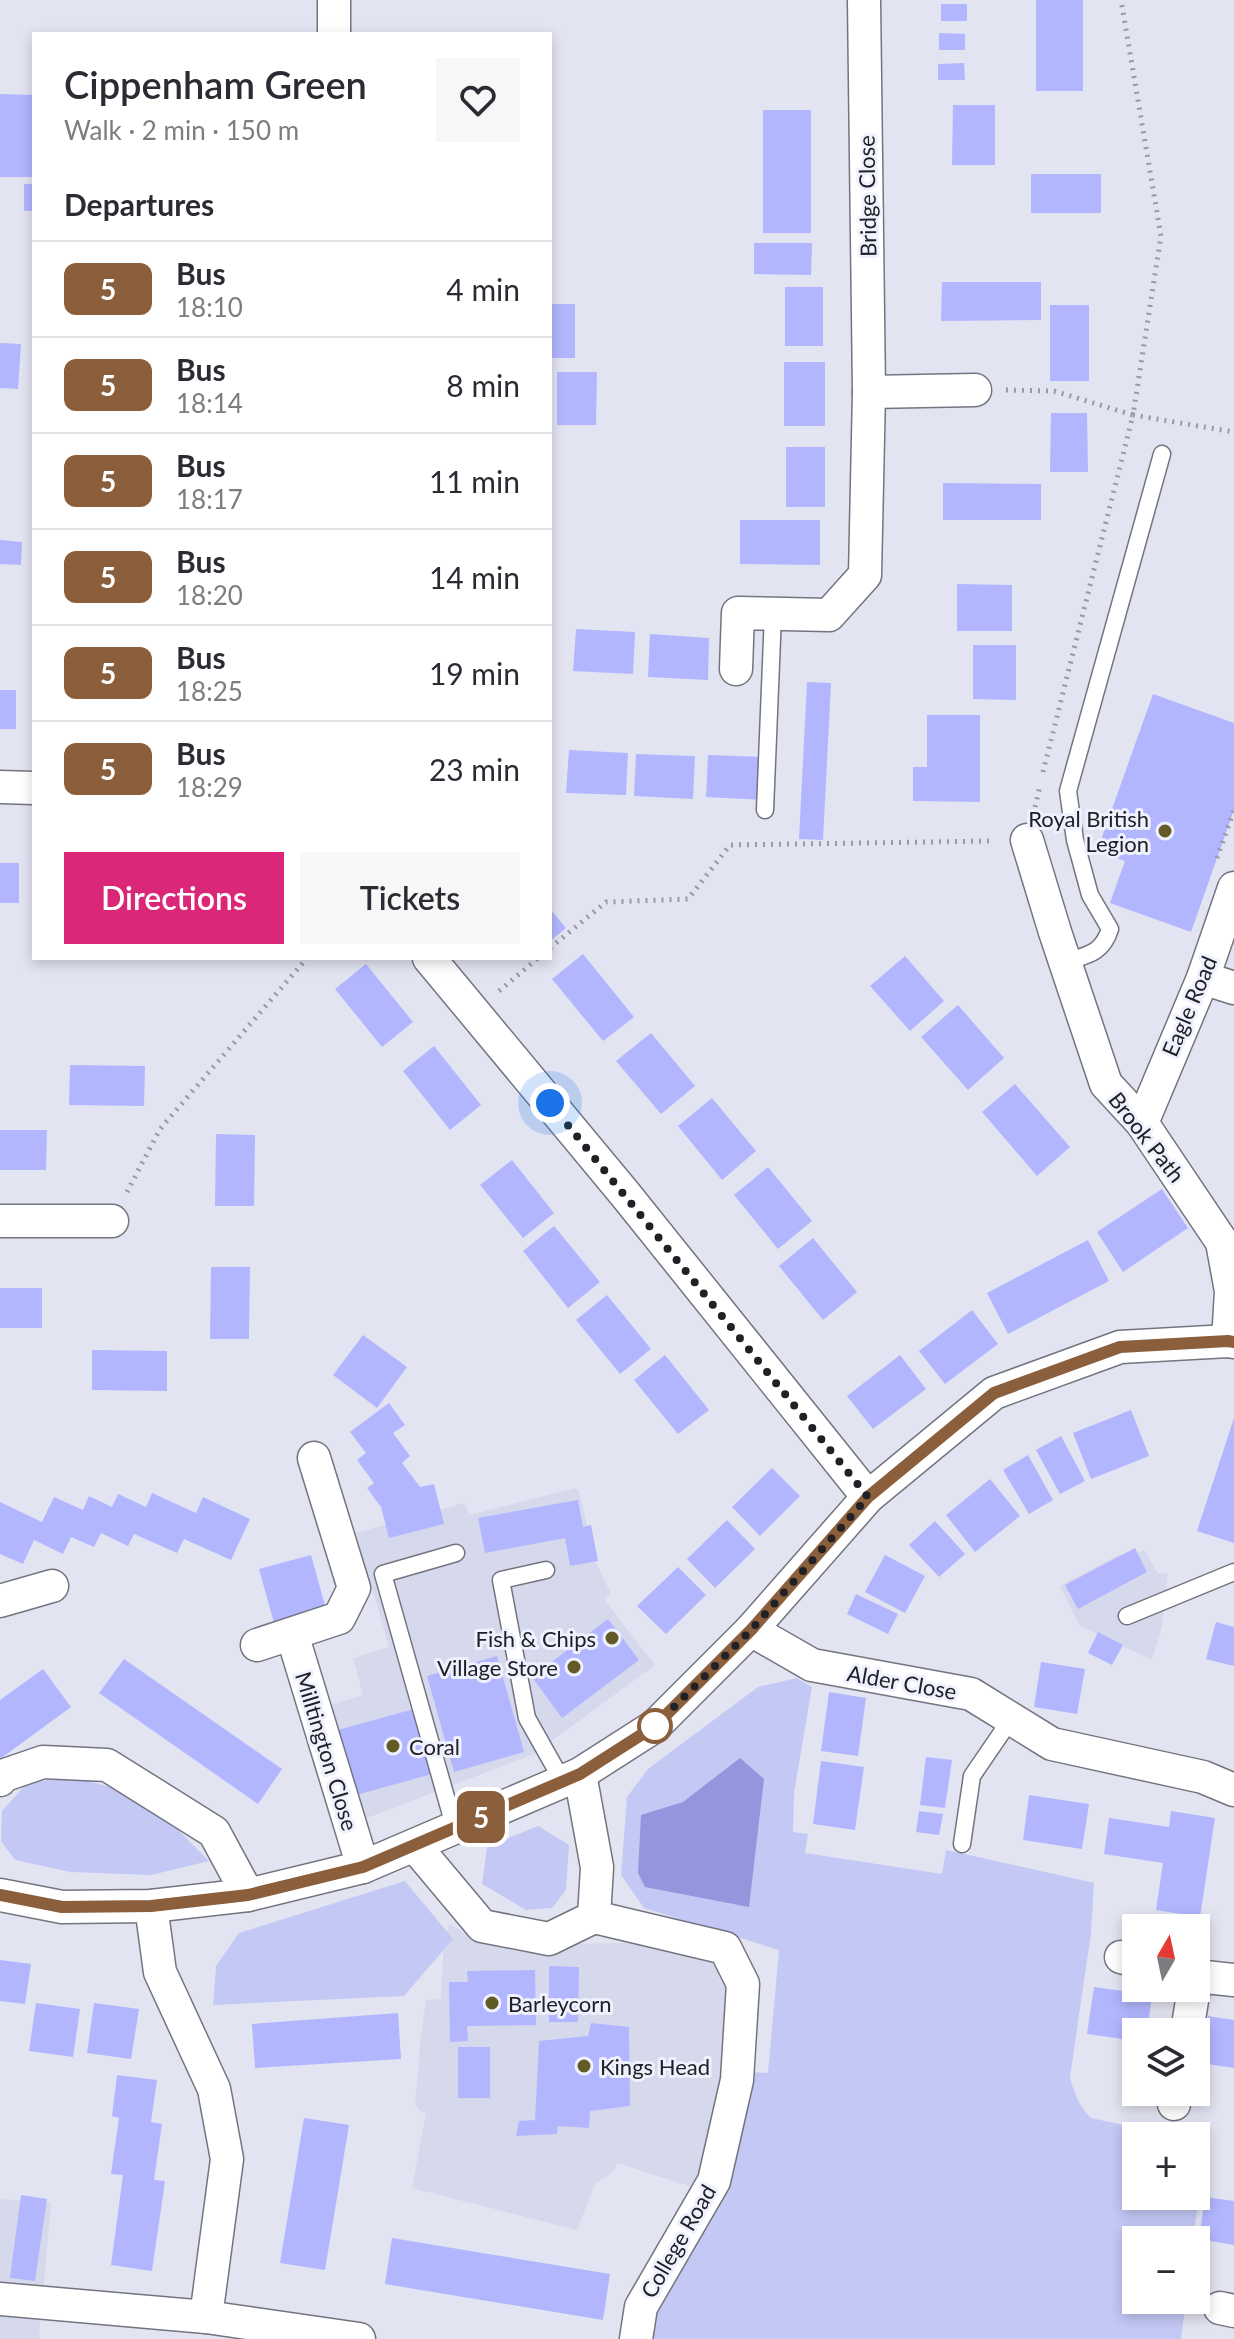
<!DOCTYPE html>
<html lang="en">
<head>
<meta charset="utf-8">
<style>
  body { margin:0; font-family:Lato,sans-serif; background:#f7f7f7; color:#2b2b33; height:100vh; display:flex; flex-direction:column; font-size:30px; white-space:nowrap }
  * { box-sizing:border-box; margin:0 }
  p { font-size:26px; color:#7c7c81 }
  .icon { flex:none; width:44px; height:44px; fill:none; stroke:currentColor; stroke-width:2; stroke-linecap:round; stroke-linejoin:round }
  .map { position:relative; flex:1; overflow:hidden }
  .sheet { position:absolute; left:32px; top:32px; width:520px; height:928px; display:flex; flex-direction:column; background:#fff; border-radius:0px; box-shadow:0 4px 12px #0003 }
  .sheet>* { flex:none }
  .badge { padding:0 16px; border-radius:12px; font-size:28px; line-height:52px }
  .needle { width:52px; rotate:9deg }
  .buttons { position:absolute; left:1122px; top:1914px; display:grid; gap:16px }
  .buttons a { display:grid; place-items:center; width:88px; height:88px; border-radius:0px; background:#fff; box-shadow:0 4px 12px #0003; font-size:40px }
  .you { position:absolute; width:40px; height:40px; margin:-20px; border:6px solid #fff; border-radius:50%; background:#1a73e8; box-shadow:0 0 0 12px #1a73e833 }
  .map>.badge { position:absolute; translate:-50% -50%; box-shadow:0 0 0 4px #fff }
  h2 { padding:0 32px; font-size:30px; line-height:72px }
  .round { display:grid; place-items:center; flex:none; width:84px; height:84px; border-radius:0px; background:#f7f7f7 }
  .overview { display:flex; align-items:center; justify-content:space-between; height:136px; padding:0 32px }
  h1 { font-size:38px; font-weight:600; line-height:60px }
  .action { display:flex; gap:16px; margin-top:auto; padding:16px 32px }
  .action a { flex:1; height:92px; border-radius:0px; background:#db2777; color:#fff; font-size:32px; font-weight:600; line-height:92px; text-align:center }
  .action a+a { background:#f7f7f7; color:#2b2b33 }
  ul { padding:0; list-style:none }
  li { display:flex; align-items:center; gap:24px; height:96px; padding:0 32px; border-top:2px solid #e1e1e2 }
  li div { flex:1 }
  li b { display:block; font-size:30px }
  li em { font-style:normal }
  li .badge { min-width:88px; font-weight:700; text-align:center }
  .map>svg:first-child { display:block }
  .built { fill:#d6d8ec }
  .green { fill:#c4c8f5 }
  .water { fill:#9396dc }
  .building { fill:#b2b6fe }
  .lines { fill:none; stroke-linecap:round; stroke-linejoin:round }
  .lane-casing { stroke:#737480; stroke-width:19 }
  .street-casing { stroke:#737480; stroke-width:35 }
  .path { stroke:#9899a4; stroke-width:5; stroke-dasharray:2 6; stroke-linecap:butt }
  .lane { stroke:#fff; stroke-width:16 }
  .street { stroke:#fff; stroke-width:32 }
  .line-casing { stroke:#fff; stroke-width:18 }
  .line { stroke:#8b5e3c; stroke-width:12 }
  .walk { stroke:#202126; stroke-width:8; stroke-dasharray:0 14.4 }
  .poi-dot { fill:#625b27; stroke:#f0f1ff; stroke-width:3 }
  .stop-dot { fill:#fff; stroke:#8b5e3c; stroke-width:4 }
  .labels { text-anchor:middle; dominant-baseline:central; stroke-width:6; stroke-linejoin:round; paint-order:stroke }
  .street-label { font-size:22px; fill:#202126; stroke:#f0f1ff }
  .poi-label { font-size:22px; fill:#202126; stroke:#f0f1ff; text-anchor:end }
</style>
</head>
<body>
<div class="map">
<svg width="1234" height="2339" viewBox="0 0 1234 2339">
  <rect width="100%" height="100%" fill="#e3e4f2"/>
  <g class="built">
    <polygon points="575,1488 579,1491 595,1560 611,1594 604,1599 655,1665 534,1754 359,1821 327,1706 363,1695 353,1658 389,1647 356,1533 464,1503 470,1515"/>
    <polygon points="1144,1550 1158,1574 1168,1573 1162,1626 1152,1660 1080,1626 1060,1586 1118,1555 1121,1562"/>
    <polygon points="450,1924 470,1936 553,1944 627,1943 679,1947 721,1964 732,2027 716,2124 695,2188 617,2163 615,2170 595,2184 577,2230 412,2188 426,2113 420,2111 415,2105 421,2036 426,2000 441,1999 444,1936"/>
    <polygon points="0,2199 51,2203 39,2339 0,2339"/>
  </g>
  <g class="green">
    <path d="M 797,1678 L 812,1687 L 794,1793 L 793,1832 L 808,1834 L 805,1853 L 942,1874 L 946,1850 L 1094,1883 L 1091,1933 L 1070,2077 C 1074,2093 1079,2106 1091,2118 L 1175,2136 L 1136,2136 L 1136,2196 L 1196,2196 L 1196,2140 L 1206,2143 L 1193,2240 L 1136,2240 L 1136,2300 L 1186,2300 L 1181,2339 L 642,2339 L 751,2072 L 768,2073 L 779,1950 L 644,1908 L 621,1875 L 627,1797 L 648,1769 L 758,1687 Z"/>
    <polygon points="68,1776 118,1789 167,1819 209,1861 151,1875 71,1872 15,1860 1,1841 2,1811 26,1784"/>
    <polygon points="538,1826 569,1845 566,1890 552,1908 526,1910 482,1884 487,1847"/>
    <polygon points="405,1881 453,1939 404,1996 213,2005 216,1966 239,1933"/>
  </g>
  <polygon class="water" points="740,1758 764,1779 749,1907 645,1887 638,1873 641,1815 683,1802"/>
  <g class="building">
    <rect x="1036" y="0" width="47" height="91"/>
    <rect x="941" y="4" width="26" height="17"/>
    <polygon points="939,33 965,34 965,50 939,50"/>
    <polygon points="964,63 965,80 938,80 938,64"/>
    <polygon points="0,94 34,95 34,177 0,177"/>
    <polygon points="953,105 995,105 995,165 952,165"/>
    <rect x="763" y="110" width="48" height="123"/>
    <rect x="1031" y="174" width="70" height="39"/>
    <rect x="24" y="184" width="10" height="27"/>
    <polygon points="754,243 812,243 811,275 754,274"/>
    <polygon points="942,282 1041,282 1041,320 941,321"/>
    <rect x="785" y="287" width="38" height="59"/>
    <rect x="550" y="304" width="25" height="54"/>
    <rect x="1050" y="305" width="39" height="76"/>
    <polygon points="0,343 21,344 18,389 0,388"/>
    <rect x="784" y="362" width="41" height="64"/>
    <polygon points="557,372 597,372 596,425 557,425"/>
    <polygon points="1051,413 1087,413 1088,472 1050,472"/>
    <rect x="786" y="447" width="39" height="60"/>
    <polygon points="943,483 1041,484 1041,520 943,520"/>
    <polygon points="740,520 820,520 820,565 740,564"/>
    <polygon points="0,540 22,542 21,565 0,564"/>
    <polygon points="957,584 1012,585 1012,631 957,631"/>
    <polygon points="576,629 635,632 633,674 573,671"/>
    <polygon points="650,634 709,638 708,680 648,677"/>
    <polygon points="973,645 1016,645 1016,700 973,699"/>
    <polygon points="807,682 831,683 823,840 799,839"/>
    <rect x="0" y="690" width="16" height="39"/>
    <polygon points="1153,694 1234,723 1234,810 1191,932 1110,903 1125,861 1097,851"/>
    <polygon points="927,715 980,715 980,802 913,801 913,767 927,767"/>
    <polygon points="569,750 628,753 626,795 566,793"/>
    <polygon points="636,754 695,756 693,799 634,796"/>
    <polygon points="708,755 767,757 765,800 706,797"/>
    <rect x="0" y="863" width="19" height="40"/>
    <polygon points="550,909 566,928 550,941"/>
    <polygon points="583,954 634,1017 603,1041 552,979"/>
    <polygon points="905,956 944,1001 910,1031 870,986"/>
    <polygon points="366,964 413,1022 382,1047 335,989"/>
    <polygon points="958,1005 1004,1058 968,1090 921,1037"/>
    <polygon points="651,1033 695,1086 661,1114 616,1061"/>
    <polygon points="434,1046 481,1105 450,1130 403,1071"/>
    <polygon points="70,1065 145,1066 144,1106 69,1105"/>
    <polygon points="1015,1084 1070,1147 1037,1176 982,1112"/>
    <polygon points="712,1098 756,1151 722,1180 678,1126"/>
    <polygon points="0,1130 47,1130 46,1170 0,1170"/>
    <polygon points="216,1134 255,1135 254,1206 215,1206"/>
    <polygon points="512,1160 554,1213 523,1238 480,1185"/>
    <polygon points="768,1167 812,1221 778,1249 734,1195"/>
    <polygon points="1162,1189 1188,1228 1123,1272 1097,1232"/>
    <polygon points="554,1226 600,1282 568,1308 523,1251"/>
    <polygon points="813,1238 857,1292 823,1320 779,1266"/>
    <polygon points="1088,1240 1109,1281 1008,1334 987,1293"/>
    <polygon points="211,1267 250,1267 249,1339 210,1339"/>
    <rect x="0" y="1288" width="42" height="40"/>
    <polygon points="607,1295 651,1349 620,1374 576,1320"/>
    <polygon points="972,1310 998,1344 945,1384 919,1351"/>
    <polygon points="363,1335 407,1367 377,1408 333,1375"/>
    <polygon points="92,1350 167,1351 167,1391 92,1390"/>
    <polygon points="665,1355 709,1410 678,1434 634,1380"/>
    <polygon points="900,1355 926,1389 873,1429 847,1396"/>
    <polygon points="389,1403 405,1425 393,1433 410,1456 402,1463 420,1487 434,1484 444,1524 389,1538 381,1507 367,1488 374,1483 357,1460 366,1453 350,1432"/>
    <polygon points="1131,1410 1149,1456 1091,1479 1073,1433"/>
    <polygon points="1234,1418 1234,1543 1197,1531"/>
    <polygon points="1061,1436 1085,1481 1060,1494 1036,1450"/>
    <polygon points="1028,1455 1053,1500 1029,1514 1003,1470"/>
    <polygon points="772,1468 800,1496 760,1536 732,1507"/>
    <polygon points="990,1479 1020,1516 975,1552 946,1515"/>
    <polygon points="152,1493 196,1513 203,1497 250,1519 231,1560 184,1539 177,1553 134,1534 128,1546 101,1533 94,1547 71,1537 63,1554 34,1540 23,1564 0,1554 0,1502 42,1522 54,1497 83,1510 89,1496 112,1507 118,1494 146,1507"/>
    <polygon points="578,1500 583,1527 591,1525 598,1561 570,1566 565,1538 485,1553 478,1518"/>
    <polygon points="727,1520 755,1549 715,1588 687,1559"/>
    <polygon points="935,1521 965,1554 939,1577 909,1545"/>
    <polygon points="1135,1548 1147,1572 1078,1609 1065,1585"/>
    <polygon points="311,1555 326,1609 274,1623 259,1569"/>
    <polygon points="885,1555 925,1576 905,1613 865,1592"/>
    <polygon points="678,1567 706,1595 666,1634 637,1606"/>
    <polygon points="856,1594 898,1614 888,1634 847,1614"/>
    <polygon points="608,1619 639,1660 562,1718 532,1677"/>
    <polygon points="1216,1622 1234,1627 1234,1666 1206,1659"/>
    <polygon points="1098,1632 1123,1645 1112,1665 1088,1653"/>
    <polygon points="497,1656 524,1752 454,1772 427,1676"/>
    <polygon points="124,1659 282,1769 258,1804 99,1693"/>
    <polygon points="1041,1662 1085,1669 1077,1714 1034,1707"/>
    <polygon points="43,1669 71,1707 0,1759 0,1700"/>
    <polygon points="829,1692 866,1698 858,1756 821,1751"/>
    <polygon points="414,1709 432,1774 356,1795 338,1730"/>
    <polygon points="926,1757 952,1760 945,1808 920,1805"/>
    <polygon points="821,1761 864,1767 855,1830 813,1824"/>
    <polygon points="1029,1795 1089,1804 1082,1849 1023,1840"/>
    <polygon points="919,1811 943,1814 939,1835 916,1832"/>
    <polygon points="1171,1811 1215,1818 1200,1917 1156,1910 1163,1863 1104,1854 1109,1818 1169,1827"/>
    <polygon points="0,1960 31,1964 25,2004 0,2001"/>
    <polygon points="549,1966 579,1967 578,2022 549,2022"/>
    <polygon points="535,1970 536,2025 467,2026 468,2041 450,2042 449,1982 468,1982 467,1971"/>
    <polygon points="1094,1987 1152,1995 1147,2032 1136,2032 1136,2041 1087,2034"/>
    <polygon points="36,2003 80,2009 73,2057 29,2051"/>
    <polygon points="94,2003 139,2009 131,2059 87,2053"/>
    <polygon points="398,2013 401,2059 255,2068 252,2024"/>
    <polygon points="1208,2016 1234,2020 1234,2068 1201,2063"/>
    <polygon points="591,2023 629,2027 630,2106 590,2111 589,2128 558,2126 557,2134 516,2136 519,2121 535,2120 539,2041 588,2036"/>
    <rect x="458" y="2047" width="32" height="51"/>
    <polygon points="117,2075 157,2080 151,2122 162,2124 154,2180 165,2181 152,2271 111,2265 123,2175 111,2174 119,2118 112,2116"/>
    <polygon points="304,2118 349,2125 325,2270 280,2263"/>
    <polygon points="21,2195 47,2199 35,2281 10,2278"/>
    <polygon points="1205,2197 1234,2201 1234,2245 1199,2239"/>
    <polygon points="392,2238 610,2274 603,2320 385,2284"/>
  </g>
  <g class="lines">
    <g class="lane-casing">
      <g id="lane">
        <polyline points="765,810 773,614"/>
        <path d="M 1065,962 C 1087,955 1102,954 1110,929 L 1090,895 L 1075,840 L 1068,791 L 1162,454"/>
        <polyline points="546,1570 501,1580 527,1718 563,1782"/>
        <polyline points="1127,1616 1234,1572"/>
        <polyline points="455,1829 383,1574 456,1553"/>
        <polyline points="962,1844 972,1776 1011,1719"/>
      </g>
    </g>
    <g class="street-casing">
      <g id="street">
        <polyline points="334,34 334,0"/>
        <polyline points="869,392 975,390"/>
        <polyline points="736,669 738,613 829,615 865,575 869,392 864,0"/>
        <polyline points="0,787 34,788"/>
        <polyline points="1027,840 1055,932 1106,1084 1142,1123 1222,1242 1231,1291 1228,1341"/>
        <polyline points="429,958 625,1194 868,1497"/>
        <polyline points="1203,978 1234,988"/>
        <polyline points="1142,1123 1203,978 1234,888"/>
        <polyline points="0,1221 112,1221"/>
        <polyline points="0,1601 52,1586"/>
        <polyline points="751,1630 812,1665 971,1694 1052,1744 1203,1777 1234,1790"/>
        <polyline points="292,1634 363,1867"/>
        <polyline points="257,1645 339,1618 354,1588 314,1458"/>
        <polyline points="0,1780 2,1776 43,1762 107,1765 214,1832 248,1895"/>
        <polyline points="415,1846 482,1926 549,1939 594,1917 597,1867 580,1774"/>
        <polyline points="0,1895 62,1907 151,1906 248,1895 363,1867 580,1774 655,1726 751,1630 868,1497 994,1393 1120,1347 1228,1341 1234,1342"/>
        <polyline points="151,1906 160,1972 214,2089 227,2159 206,2317"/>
        <polyline points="594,1917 725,1948 743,1984 737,2080 714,2181 641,2307 636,2339"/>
        <polyline points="1121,1957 1136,1961"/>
        <polyline points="1196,1976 1234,1980"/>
        <polyline points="1187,2032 1194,1988"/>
        <polyline points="1174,2104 1176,2092"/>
        <polyline points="0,2299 206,2317 359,2339"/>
        <polyline points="1220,2308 1234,2311"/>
      </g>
    </g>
    <g class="path">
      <polyline points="1006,390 1054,391 1133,415 1161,236 1121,0"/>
      <polyline points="1043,772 1133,415 1234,432"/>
      <polyline points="1035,807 1040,786"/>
      <polyline points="1217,858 1234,810"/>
      <polyline points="550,948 606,902 688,899 730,845 995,841"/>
      <polyline points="499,991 538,958"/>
      <polyline points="127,1192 160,1129 307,958"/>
    </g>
    <use href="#lane" class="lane"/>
    <use href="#street" class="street"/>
  </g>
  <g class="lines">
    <g class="line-casing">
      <polyline id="line" points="0,1895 62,1907 151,1906 248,1895 363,1867 580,1774 655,1726 751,1630 868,1497 994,1393 1120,1347 1228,1341 1234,1342"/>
    </g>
    <use href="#line" class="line"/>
    <polyline class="walk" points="550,1103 868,1497 751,1630 655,1726"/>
  </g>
  <g class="poi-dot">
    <circle cx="1165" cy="831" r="8"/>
    <circle cx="612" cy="1638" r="8"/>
    <circle cx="574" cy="1667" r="8"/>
    <circle cx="393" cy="1746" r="8"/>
    <circle cx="492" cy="2003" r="8"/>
    <circle cx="584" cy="2066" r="8"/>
  </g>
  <circle class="stop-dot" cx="655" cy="1726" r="16"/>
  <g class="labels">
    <g class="street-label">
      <text transform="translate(867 196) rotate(-91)">Bridge Close</text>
      <text transform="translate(1189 1006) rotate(-67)">Eagle Road</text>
      <text transform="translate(1147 1137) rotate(52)">Brook Path</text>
      <text transform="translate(902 1682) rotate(10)">Alder Close</text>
      <text transform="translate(327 1751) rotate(73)">Milltington Close</text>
      <text transform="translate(678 2241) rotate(-60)">College Road</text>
    </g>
    <g class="poi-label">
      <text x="1149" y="818">Royal British<tspan x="1149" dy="25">Legion</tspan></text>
      <text x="596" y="1638">Fish &amp; Chips</text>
      <text x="558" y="1667">Village Store</text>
      <text x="409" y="1746" text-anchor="start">Coral</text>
      <text x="508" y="2003" text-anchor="start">Barleycorn</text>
      <text x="600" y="2066" text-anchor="start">Kings Head</text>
    </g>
  </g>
</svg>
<div class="buttons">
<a><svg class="needle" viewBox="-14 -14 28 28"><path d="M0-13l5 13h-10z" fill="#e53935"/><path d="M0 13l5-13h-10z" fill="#7c7c81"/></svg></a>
<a><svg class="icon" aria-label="layers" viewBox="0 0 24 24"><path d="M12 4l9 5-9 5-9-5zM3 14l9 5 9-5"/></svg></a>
<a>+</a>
<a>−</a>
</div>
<div class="you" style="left:550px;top:1103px"></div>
<b class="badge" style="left:481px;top:1817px;background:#8b5e3c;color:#fff">5</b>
<section class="sheet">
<div class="overview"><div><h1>Cippenham Green</h1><p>Walk · 2 min · 150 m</p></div><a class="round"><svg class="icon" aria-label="heart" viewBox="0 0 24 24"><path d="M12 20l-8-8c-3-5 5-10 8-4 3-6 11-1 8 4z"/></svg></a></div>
<h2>Departures</h2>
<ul>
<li><span class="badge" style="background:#8b5e3c;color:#fff">5</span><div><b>Bus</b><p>18:10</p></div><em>4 min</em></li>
<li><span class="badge" style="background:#8b5e3c;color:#fff">5</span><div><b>Bus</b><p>18:14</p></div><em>8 min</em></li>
<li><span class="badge" style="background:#8b5e3c;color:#fff">5</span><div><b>Bus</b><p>18:17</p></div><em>11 min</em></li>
<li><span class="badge" style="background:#8b5e3c;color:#fff">5</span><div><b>Bus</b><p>18:20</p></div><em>14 min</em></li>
<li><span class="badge" style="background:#8b5e3c;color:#fff">5</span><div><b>Bus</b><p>18:25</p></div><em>19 min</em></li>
<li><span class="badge" style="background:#8b5e3c;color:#fff">5</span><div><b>Bus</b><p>18:29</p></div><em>23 min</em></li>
</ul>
<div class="action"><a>Directions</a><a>Tickets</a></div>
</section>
</div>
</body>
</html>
